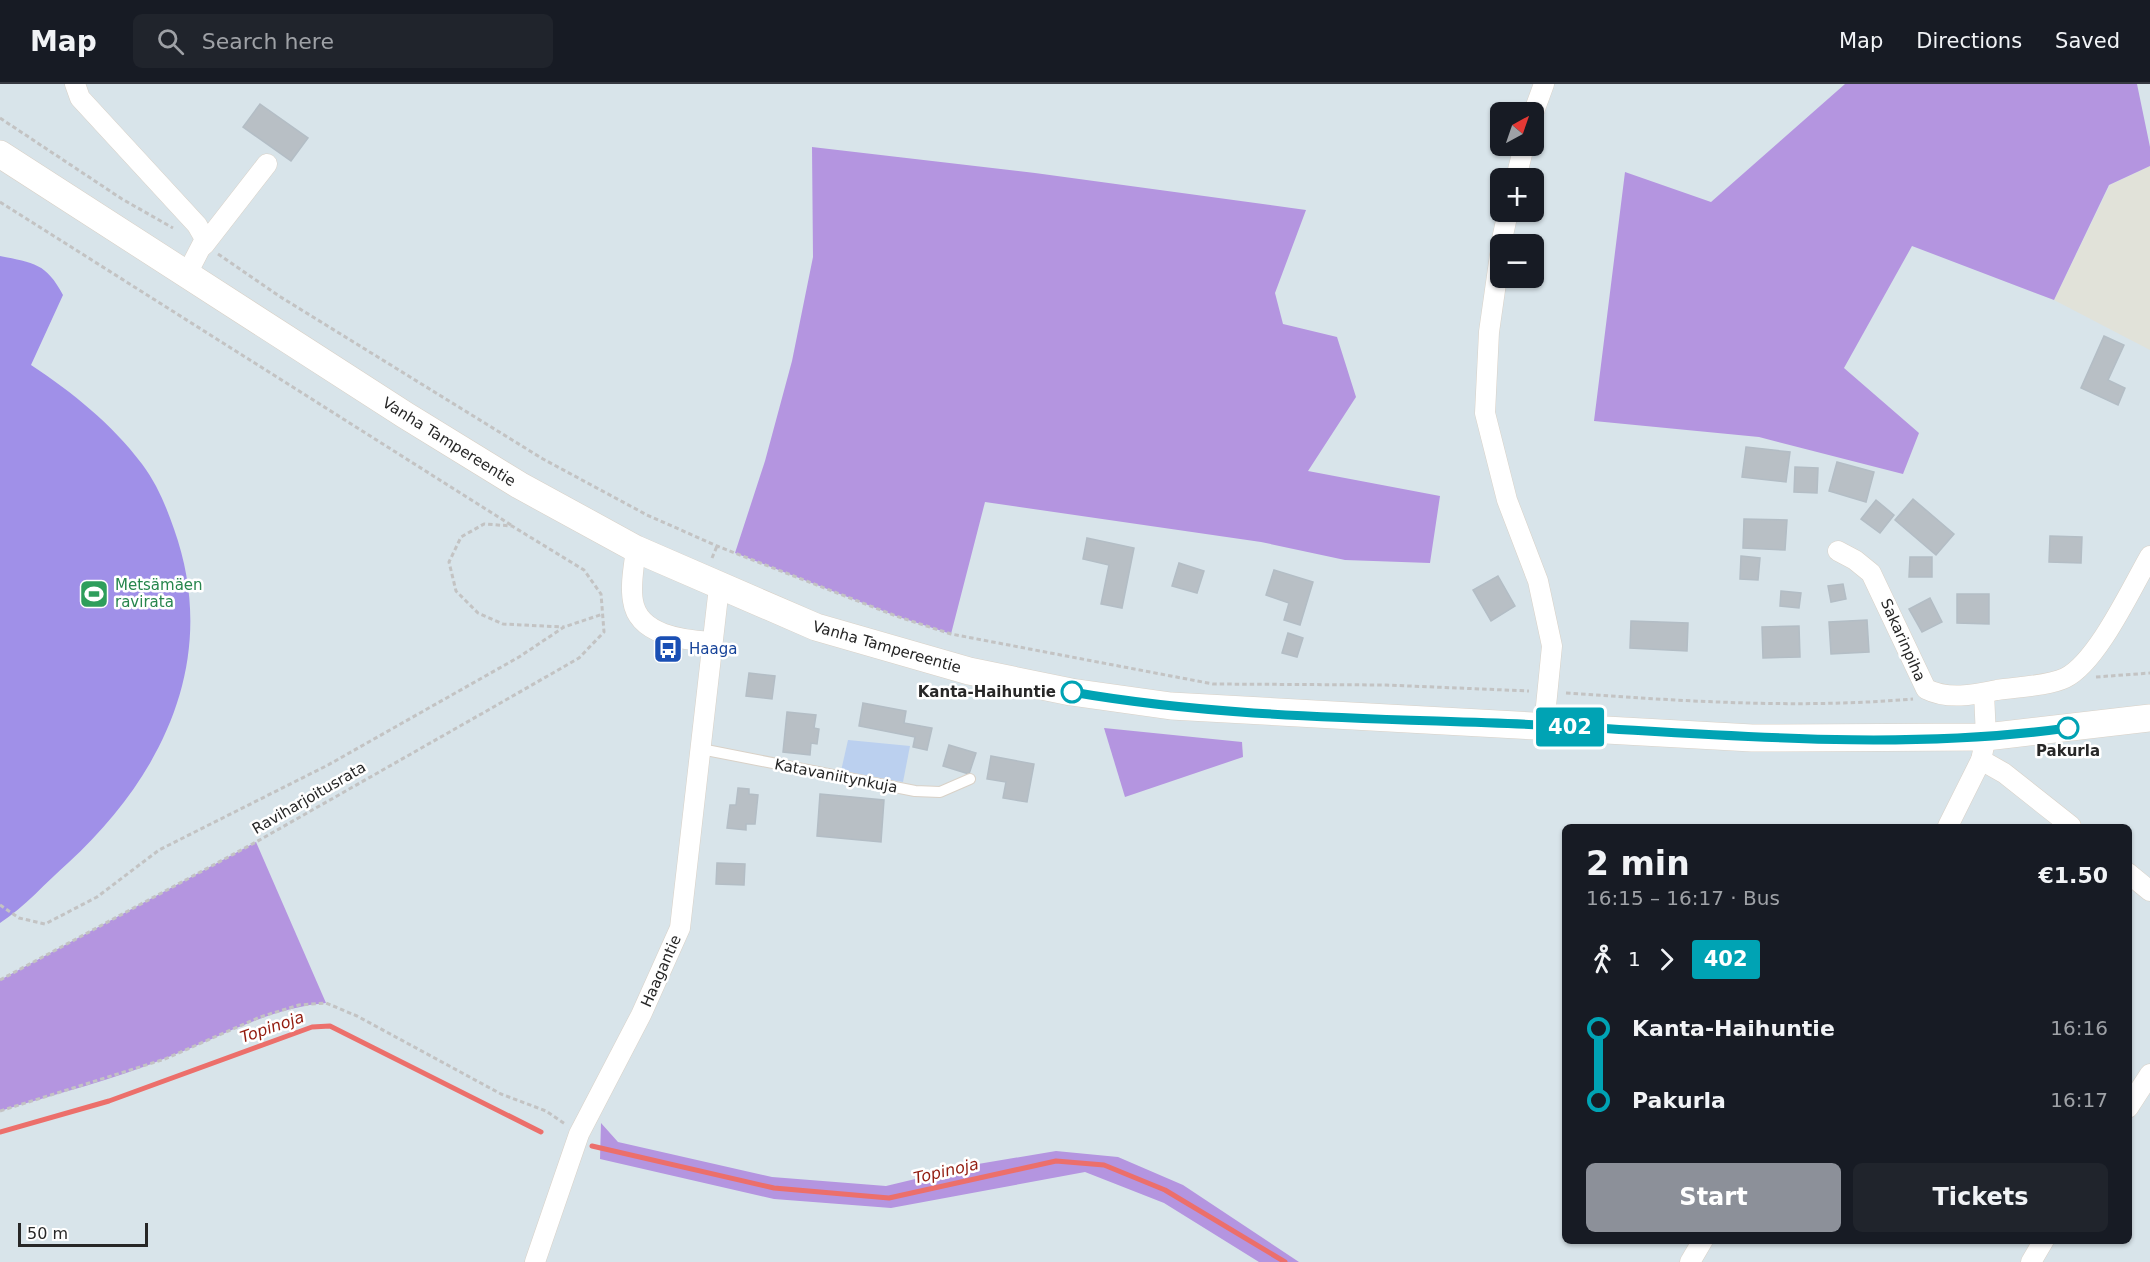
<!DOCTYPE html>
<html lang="en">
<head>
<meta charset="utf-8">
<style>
  body { margin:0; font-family:"DejaVu Sans",sans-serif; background:#20242c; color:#f1f3f6; height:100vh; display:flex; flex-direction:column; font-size:22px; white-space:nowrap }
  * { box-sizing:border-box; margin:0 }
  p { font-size:20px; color:#9ea1a6 }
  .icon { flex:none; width:33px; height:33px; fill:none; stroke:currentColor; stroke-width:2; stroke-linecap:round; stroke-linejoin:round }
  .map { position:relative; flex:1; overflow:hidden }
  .side { position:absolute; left:1562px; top:740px; width:570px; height:420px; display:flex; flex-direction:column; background:#171b24; border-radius:9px; box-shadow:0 2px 4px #0004 }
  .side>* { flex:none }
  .badge { padding:0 12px; border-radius:4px; font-size:21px; line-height:39px }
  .needle { width:39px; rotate:40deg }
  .buttons { position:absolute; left:1490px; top:18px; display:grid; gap:12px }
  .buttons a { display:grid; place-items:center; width:54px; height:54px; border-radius:9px; background:#171b24; box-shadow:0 2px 4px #0004; font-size:30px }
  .scale { position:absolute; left:18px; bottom:15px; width:130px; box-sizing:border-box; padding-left:6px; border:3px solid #272727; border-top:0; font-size:16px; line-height:21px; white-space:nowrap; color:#272727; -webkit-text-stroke:4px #fff; paint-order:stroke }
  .map>.badge { position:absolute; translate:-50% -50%; box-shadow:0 0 0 3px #fff }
  .legs { display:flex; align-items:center; gap:9px; height:66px; padding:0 24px; font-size:20px }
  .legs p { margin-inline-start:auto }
  .head { display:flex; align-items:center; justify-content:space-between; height:102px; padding:0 24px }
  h1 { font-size:33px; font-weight:700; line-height:45px }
  .cta { display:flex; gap:12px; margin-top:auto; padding:12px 24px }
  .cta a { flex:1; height:69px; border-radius:9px; background:#8c9099; color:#fff; font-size:24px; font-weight:700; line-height:69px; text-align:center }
  .cta a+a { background:#20242c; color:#f1f3f6 }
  ul { padding:0 24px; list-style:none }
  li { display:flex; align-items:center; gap:21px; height:72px; font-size:22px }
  li i { display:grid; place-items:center; width:9px; height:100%; margin:0 8px; background:currentColor }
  li i::after { content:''; width:15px; height:15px; margin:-8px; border:4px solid; border-radius:50%; background:#171b24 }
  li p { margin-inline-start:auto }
  li:first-child i { background:linear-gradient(#0000 50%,currentColor 0) }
  li:last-child i { background:linear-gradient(currentColor 50%,#0000 0) }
  header { display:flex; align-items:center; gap:36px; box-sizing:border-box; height:84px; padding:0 30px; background:#171b24; border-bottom:2px solid #363941 }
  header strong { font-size:28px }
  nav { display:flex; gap:33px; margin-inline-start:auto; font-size:21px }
  .search { width:420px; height:54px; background:#20242c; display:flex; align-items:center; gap:15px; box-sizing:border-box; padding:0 21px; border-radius:9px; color:#9ea1a6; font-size:22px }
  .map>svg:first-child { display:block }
  .industrial { fill:#e1e2d9 }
  .green { fill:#b495e0 }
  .sand { fill:#bbd0ef }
  .pitch { fill:#a090e8 }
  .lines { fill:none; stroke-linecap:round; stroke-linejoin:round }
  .stream { stroke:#ec6f6b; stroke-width:5 }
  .building { fill:#b8bfc5; stroke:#b3bdc5; stroke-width:1.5 }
  .lane-casing { stroke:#d9d1c7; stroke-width:12 }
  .street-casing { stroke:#d9d1c7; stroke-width:21 }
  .secondary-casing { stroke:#d9d1c7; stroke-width:28 }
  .path { stroke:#c3c3c3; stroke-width:3; stroke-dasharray:4.5 3; stroke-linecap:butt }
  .lane { stroke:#fff; stroke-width:10 }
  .street { stroke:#fff; stroke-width:20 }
  .secondary { stroke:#fff; stroke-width:27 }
  .line-1-casing { stroke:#fff; stroke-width:14 }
  .line-1 { stroke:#00a3b4; stroke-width:9 }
  .stop-1-dot { fill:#fff; stroke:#00a3b4; stroke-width:3 }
  .labels { text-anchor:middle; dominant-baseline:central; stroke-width:5; stroke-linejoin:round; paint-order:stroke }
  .street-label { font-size:15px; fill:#272727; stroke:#fff }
  .leisure-label { font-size:15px; fill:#27864d; stroke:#fff; text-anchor:start }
  .transit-label { font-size:15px; fill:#164399; stroke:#fff; text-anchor:start }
  .stop-label { font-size:15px; font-weight:bold; fill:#272727; stroke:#fff; text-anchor:end }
  .water-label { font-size:16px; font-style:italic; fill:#931c0f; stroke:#fff }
</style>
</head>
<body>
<header>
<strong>Map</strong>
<div class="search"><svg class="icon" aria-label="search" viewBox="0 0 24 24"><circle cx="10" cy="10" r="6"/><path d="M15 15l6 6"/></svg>Search here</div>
<nav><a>Map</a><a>Directions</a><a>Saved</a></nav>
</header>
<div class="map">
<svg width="2150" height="1178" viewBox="0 0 2150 1178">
  <rect width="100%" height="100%" fill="#d8e4ea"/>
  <polygon class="industrial" points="2150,82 2150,266 2054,216 2110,101"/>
  <g class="green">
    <polygon points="1845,0 2137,0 2150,63 2150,82 2109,101 2054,216 1912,162 1844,284 1919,349 1903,390 1759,353 1594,337 1625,88 1711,118"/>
    <polygon points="812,63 1035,89 1306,126 1275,209 1283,240 1337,253 1356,313 1308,387 1440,412 1430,479 1345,476 1261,458 985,418 951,550 896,532 735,469 765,377 792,277 813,173"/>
    <polygon points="1104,644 1242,658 1243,673 1125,713"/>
    <path d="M 256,758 L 326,919 C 268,924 219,954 166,974 C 113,996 55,1010 0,1027 L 0,896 Z"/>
    <polygon points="601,1039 618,1058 772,1093 886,1102 978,1080 1056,1067 1118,1073 1183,1101 1299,1178 1259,1178 1164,1119 1085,1088 891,1124 774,1115 600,1075"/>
  </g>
  <polygon class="sand" points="848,656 910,662 903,698 841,687"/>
  <path class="pitch" d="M 0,172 C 34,179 46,179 63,211 L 31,281 C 73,309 111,339 142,380 C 157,400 166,422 174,445 C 220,574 164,691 68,779 C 46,798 25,823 0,839 Z"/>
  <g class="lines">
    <g class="stream">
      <polyline points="0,1048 109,1017 312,943 330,942 541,1048"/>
      <polyline points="592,1062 774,1104 889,1114 1056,1077 1104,1081 1165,1106 1285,1178"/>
    </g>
  </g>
  <g class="building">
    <polygon points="260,20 308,54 291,77 243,43"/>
    <polygon points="2104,252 2124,261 2108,296 2125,304 2118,321 2081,304"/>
    <polygon points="1746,363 1790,368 1786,398 1742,393"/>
    <polygon points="1837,378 1874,388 1866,418 1829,407"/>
    <polygon points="1795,383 1818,384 1817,409 1794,408"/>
    <polygon points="1913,415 1954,450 1936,471 1895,436"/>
    <polygon points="1876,416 1894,431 1880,449 1861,435"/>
    <polygon points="1744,435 1787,436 1785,466 1743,464"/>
    <polygon points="2050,452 2082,453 2081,479 2049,478"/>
    <polygon points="1087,454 1134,464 1122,524 1101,520 1109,481 1083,475"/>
    <polygon points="1741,472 1760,474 1758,496 1740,495"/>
    <polygon points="1910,473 1932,473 1932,493 1909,493"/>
    <polygon points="1179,479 1204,487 1197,509 1172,502"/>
    <polygon points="1274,486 1313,498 1300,541 1284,536 1289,519 1266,511"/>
    <polygon points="1498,492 1515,522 1491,537 1473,506"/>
    <polygon points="1843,500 1846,515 1831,518 1828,502"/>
    <polygon points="1781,507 1801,509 1799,524 1780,522"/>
    <polygon points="1957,510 1989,510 1989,540 1957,539"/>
    <polygon points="1930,514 1942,538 1922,548 1909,525"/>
    <polygon points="1867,536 1869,568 1831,570 1829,538"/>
    <polygon points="1631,537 1688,539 1687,567 1630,564"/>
    <polygon points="1799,542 1800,573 1763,574 1762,543"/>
    <polygon points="1288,549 1303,554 1297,573 1282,569"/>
    <polygon points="749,589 775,592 772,615 746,612"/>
    <polygon points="863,619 906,627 904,639 932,644 927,666 913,663 915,653 859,642"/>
    <polygon points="787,628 816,631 814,644 819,645 817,660 811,659 810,671 783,668"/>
    <polygon points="949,661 976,669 969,690 943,682"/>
    <polygon points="991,672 1034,680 1027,718 1003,714 1006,698 987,695"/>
    <polygon points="738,704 749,705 749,710 758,711 755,740 746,740 746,746 727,744 730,721 736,721"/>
    <polygon points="820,710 884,716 881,758 817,752"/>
    <polygon points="717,779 745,780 744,801 716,800"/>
  </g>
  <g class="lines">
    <g class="lane-casing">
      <polyline id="lane" points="701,665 915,707 940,708 970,695"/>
    </g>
    <g class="street-casing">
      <g id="street">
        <polyline points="75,0 80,14 197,141 205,155 187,190"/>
        <polyline points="1533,30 1544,0"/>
        <polyline points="1516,94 1524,62"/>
        <polyline points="1501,160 1508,128"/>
        <polyline points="204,161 267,80"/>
        <polyline points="1500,171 1489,248 1485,329 1507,416 1538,497 1552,562 1544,642"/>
        <path d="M 636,465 C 634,482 630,501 633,517 C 638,551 683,556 711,558"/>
        <path d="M 1838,467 L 1855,476 L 1871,489 L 1926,605 C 1948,616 1973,611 1997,606 C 2016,603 2048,602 2065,594 C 2097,579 2132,503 2150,472"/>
        <polyline points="1981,676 2004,689 2071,742"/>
        <polyline points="1948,742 1981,676 1986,653 1984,609"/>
        <polyline points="2128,789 2150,807"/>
        <polyline points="2128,1024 2150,990"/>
        <polyline points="535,1178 579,1050 641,931 680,844 719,503"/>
        <polyline points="1690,1178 1703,1156"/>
        <polyline points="2031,1178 2044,1156"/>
      </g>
    </g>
    <g class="secondary-casing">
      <polyline id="secondary" points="0,70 405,331 519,401 636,465 816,543 969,587 1071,608 1171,622 1752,654 1986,653 2150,634"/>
    </g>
    <g class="path">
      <polyline points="0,34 122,115 173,144"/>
      <polyline points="0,118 511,441"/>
      <polyline points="218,170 279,212 543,375 647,431 717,462 896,532 951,550 1213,600 1386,601 1529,607"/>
      <polyline points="712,474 717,462"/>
      <polyline points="2096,593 2150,589"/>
      <path d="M 1566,609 C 1683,617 1795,625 1913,615"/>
      <polyline points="0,821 19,834 45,840 97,813 159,766 328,681 519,573 564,543 603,530"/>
      <polyline points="0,896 256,758 490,625 579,574 604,548 601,510 584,486 512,442 484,440 461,453 449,478 456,507 478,529 503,540 564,543"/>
      <polyline points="0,1027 165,975 260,933 299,921 326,919 357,932 501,1010 546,1027 565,1040"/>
    </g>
    <use href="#lane" class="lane"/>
    <use href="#street" class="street"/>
    <use href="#secondary" class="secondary"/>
  </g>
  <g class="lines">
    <g class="line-1-casing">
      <path id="line-1" d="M 1072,608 C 1226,635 1386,634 1542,641 C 1717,650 1894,668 2068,644"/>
    </g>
    <use href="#line-1" class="line-1"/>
  </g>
  <defs>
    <g id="stadium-square" transform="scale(1.5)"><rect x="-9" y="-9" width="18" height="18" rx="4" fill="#2e9e5b" stroke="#fff"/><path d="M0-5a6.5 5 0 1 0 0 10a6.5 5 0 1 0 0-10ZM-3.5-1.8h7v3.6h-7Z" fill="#fff"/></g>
    <g id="bus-square" transform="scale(1.5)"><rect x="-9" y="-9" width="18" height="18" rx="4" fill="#1a4fb4" stroke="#fff"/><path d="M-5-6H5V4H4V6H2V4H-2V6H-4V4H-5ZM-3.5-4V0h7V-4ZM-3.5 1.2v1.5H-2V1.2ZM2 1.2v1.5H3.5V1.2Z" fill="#fff"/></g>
  </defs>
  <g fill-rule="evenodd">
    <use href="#stadium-square" x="94" y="510"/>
    <use href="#bus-square" x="668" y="565"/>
  </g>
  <g class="stop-1-dot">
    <circle cx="1072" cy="608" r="10"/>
    <circle cx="2068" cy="644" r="10"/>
  </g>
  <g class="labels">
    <g class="street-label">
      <text transform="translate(449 358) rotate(32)">Vanha Tampereentie</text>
      <text transform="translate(1903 556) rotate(66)">Sakarinpiha</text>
      <text transform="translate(887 563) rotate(16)">Vanha Tampereentie</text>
      <text transform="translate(836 692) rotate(11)">Katavaniitynkuja</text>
      <text transform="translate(309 714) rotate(-30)">Raviharjoitusrata</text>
      <text transform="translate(661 887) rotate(-66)">Haagantie</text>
    </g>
    <g class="leisure-label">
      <text x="115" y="501">Metsämäen<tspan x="115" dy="17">ravirata</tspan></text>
    </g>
    <g class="transit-label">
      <text x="689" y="565">Haaga</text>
    </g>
    <g class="stop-label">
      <text x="1056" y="608">Kanta-Haihuntie</text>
      <text x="2068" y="667" text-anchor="middle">Pakurla</text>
    </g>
    <g class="water-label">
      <text transform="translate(272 943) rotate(-19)">Topinoja</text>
      <text transform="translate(946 1087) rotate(-13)">Topinoja</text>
    </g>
  </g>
</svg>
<div class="buttons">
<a><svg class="needle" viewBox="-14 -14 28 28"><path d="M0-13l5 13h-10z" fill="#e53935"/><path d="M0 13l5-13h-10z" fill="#9ea1a6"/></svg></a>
<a>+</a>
<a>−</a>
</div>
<div class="scale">50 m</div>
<b class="badge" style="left:1570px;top:643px;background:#00a3b4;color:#fff">402</b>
<section class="side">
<div class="head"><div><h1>2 min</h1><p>16:15 – 16:17 · Bus</p></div><b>€1.50</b></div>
<div class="legs"><svg class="icon" aria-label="walk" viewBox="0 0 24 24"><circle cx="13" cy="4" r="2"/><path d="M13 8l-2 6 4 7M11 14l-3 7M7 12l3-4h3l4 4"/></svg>1<svg class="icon" aria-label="forward" viewBox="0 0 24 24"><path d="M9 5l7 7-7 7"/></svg><b class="badge" style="background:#00a3b4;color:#fff">402</b></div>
<ul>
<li><i style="color:#00a3b4"></i><b>Kanta-Haihuntie</b><p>16:16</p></li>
<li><i style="color:#00a3b4"></i><b>Pakurla</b><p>16:17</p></li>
</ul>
<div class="cta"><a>Start</a><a>Tickets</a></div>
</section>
</div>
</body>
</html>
